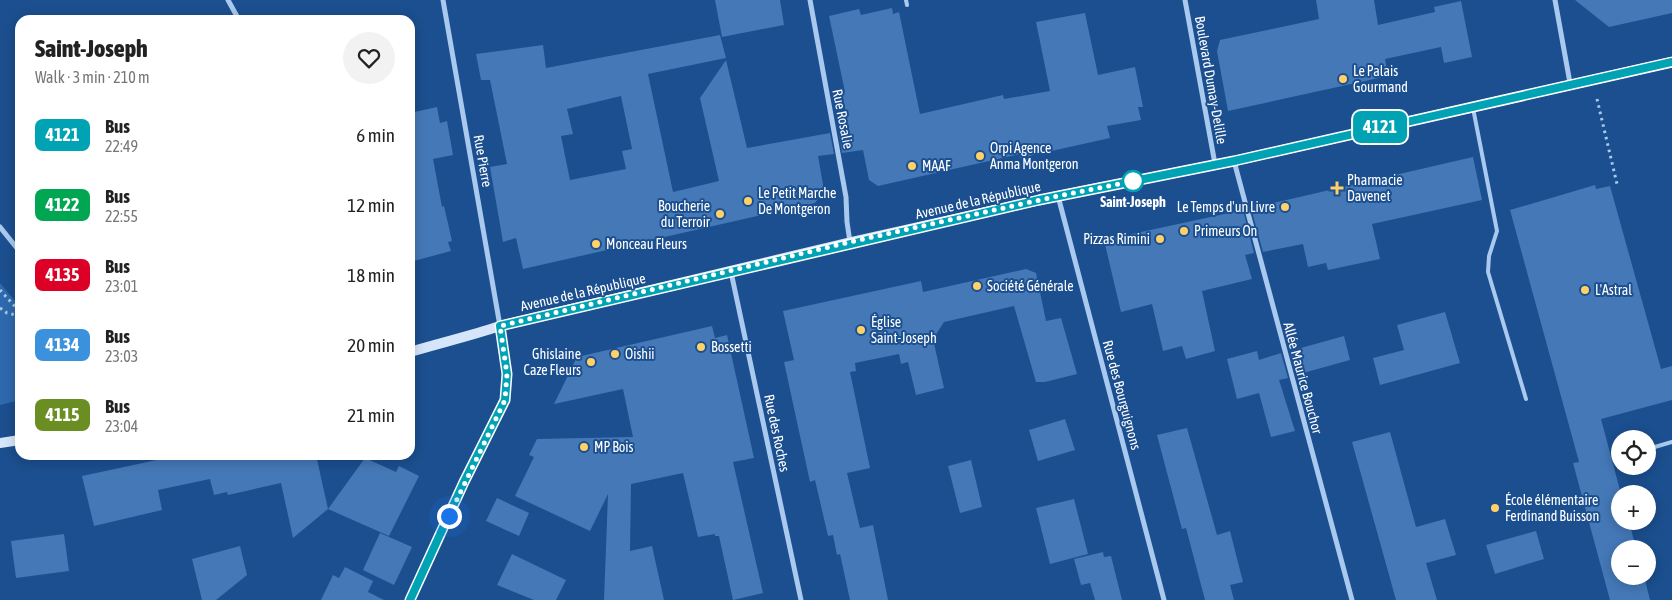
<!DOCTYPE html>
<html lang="en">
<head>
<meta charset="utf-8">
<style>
  body { margin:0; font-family:"Asap Condensed",sans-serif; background:#f2f2f2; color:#222; height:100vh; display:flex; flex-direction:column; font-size:19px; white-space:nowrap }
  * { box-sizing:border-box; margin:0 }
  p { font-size:16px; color:#767676 }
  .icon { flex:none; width:28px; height:28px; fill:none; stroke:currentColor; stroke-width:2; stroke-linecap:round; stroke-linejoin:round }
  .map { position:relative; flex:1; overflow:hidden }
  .drawer { position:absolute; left:15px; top:15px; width:400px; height:445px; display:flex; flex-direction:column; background:#fff; border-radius:15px; box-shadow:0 2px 12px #0003 }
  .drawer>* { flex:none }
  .badge { padding:0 10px; border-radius:8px; font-size:18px; line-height:32px }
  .buttons { position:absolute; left:1611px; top:430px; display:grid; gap:10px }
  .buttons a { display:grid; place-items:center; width:45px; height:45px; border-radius:50%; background:#fff; box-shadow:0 2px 12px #0003; font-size:25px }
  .you { position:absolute; width:25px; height:25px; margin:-12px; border:4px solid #fff; border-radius:50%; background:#1a73e8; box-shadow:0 0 0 8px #1a73e833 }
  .map>.badge { position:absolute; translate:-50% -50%; box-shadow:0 0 0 2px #fff }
  .round { display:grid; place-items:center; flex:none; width:52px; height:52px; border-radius:26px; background:#f2f2f2 }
  .summary { display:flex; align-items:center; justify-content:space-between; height:85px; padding:0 20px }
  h1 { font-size:24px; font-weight:800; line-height:38px }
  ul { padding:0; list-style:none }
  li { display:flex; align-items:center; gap:15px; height:70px; padding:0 20px }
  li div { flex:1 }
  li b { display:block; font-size:19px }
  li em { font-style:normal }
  li .badge { min-width:55px; font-weight:700; text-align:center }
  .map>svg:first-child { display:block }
  .green { fill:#2e69ad }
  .building { fill:#4478b7; fill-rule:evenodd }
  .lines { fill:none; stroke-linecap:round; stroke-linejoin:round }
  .path { stroke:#a9c9ee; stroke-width:3; stroke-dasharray:2.5 4; stroke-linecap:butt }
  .service { stroke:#a9c9ee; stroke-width:4 }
  .minor { stroke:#a9c9ee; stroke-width:5 }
  .tertiary { stroke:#a9c9ee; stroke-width:9 }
  .secondary { stroke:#d6e6fa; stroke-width:10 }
  .line-casing { stroke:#fff; stroke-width:11 }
  .line { stroke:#00a3b4; stroke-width:8 }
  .walk { stroke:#fff; stroke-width:5; stroke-dasharray:0 9 }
  .poi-dot { fill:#ffd166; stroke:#1b4f8f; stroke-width:2 }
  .stop-dot { fill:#fff; stroke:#00a3b4; stroke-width:2.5 }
  .labels { text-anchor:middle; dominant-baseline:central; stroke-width:4; stroke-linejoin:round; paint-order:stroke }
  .poi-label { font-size:14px; fill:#fff; stroke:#1b4f8f; text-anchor:start }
  .street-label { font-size:14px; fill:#fff; stroke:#1b4f8f }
  .stop-label { font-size:14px; font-weight:bold; fill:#fff; stroke:#1b4f8f }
</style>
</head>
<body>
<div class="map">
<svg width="1672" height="600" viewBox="0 0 1672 600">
  <rect width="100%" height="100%" fill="#1b4f8f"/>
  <polygon class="green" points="0,283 20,307 20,400 0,405"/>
  <g class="building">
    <polygon points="715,0 780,0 784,25 722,37"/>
    <polygon points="1316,0 1374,0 1378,25 1435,12 1434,7 1461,1 1472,57 1444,63 1441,47 1385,59 1388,76 1228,111 1217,51 1220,40 1319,19"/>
    <polygon points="1575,0 1672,0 1672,13 1609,27"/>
    <polygon points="892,8 893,14 899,12 920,114 1003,95 1004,99 1050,91 1036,22 1085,13 1098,75 1135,67 1143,107 1138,107 1141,120 1107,126 1110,138 1020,158 1020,154 878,186 869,180 863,150 842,153 839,132 849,130 842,92 845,92 829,16 859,9 861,15"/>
    <path d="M 720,35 L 726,58 L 648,74 L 673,192 L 719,181 L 700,98 L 726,60 L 747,148 L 830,133 L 834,154 L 818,156 L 824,190 L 815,203 L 523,269 L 516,238 L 503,242 L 490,167 L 507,164 L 490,80 L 481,80 L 476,54 L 543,45 L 546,68 ZM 621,96 L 632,149 L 622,151 L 626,169 L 570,180 L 561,136 L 573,134 L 567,109 Z"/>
    <polygon points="437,107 440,123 447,121 453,155 433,159 442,207 444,206 452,241 448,242 451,251 410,262 410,113"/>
    <polygon points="1473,157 1482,200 1372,224 1380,259 1328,270 1326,263 1308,267 1303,244 1263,252 1251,208"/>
    <polygon points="1595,185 1596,189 1610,186 1661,369 1672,366 1672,400 1601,419 1621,494 1620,521 1629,521 1636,549 1620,549 1620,576 1644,576 1650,600 1610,600 1573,463 1579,462 1510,210"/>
    <polygon points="1243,210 1254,253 1245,255 1252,279 1202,291 1215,351 1186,359 1182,346 1163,351 1152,304 1121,312 1104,240"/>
    <polygon points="1026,269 1036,273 1046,321 1061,318 1077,374 1045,382 1036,382 1014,306 944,322 933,339 944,388 916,395 908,362 901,364 899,354 855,363 856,371 850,372 870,468 847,473 860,528 873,525 888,600 850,600 840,554 837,555 833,535 828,536 815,480 810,482 784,362 794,360 783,311 921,281 923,292"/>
    <polygon points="1445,312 1460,363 1380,385 1373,358 1404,350 1397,325"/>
    <polygon points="712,326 715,338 727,335 754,458 733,462 763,593 733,600 719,536 715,536 715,534 698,537 683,473 631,484 630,551 652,546 664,600 604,600 608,494 590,531 515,496 534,457 529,455 537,439 633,437 623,389 554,404 577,357"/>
    <polygon points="1344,336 1350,360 1296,375 1290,351"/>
    <polygon points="1257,351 1259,360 1281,353 1288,378 1279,380 1295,431 1271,437 1259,393 1237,399 1227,359"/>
    <polygon points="1065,419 1075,450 1038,461 1029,430"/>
    <polygon points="1187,428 1217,535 1230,531 1243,582 1230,585 1234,600 1205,600 1186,528 1182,529 1166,469 1157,435"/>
    <polygon points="1390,432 1416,527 1445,519 1456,555 1426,563 1437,600 1396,600 1352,442"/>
    <polygon points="180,455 316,455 328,509 293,538 281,483 228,495 227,492 214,495 210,479 158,490 162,510 94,526 82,476"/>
    <polygon points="365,458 396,472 399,466 419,476 389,536 328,509"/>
    <polygon points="971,460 982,507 960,513 948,466"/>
    <polygon points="497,498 529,513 519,536 486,521"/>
    <polygon points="1074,499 1088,554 1050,564 1036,508"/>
    <polygon points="1536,531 1544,559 1495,574 1486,545"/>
    <polygon points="380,533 412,547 394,585 363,570"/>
    <polygon points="64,534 69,571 16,578 11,541"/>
    <polygon points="240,546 247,575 216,600 202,600 192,559"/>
    <polygon points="1103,552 1104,557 1111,556 1122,600 1095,600 1090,583 1081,585 1074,559"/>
    <polygon points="512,554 566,580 556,600 534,600 497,585"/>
    <polygon points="345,567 373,581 368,592 384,600 321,600 333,575 339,578"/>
  </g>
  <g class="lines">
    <g class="path">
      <polyline points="1597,99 1617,184"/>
      <polyline points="0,290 20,312"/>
      <polyline points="0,308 7,313 20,316"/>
    </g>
    <g class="service">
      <polyline points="906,0 907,5"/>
      <polyline points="1473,108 1497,231 1489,256 1488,272 1526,399"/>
      <polyline points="1648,449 1672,442"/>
      <polyline points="1620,457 1620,456"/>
    </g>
    <g class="minor">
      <polyline points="228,0 239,20"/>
      <polyline points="443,0 500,326"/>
      <polyline points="810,0 846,197 847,222 850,242"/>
      <polyline points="1185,0 1215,164"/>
      <polyline points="1555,0 1570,83"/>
      <polyline points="1234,161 1352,600"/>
      <polyline points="1058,196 1164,600"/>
      <polyline points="0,227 20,252"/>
      <polyline points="731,272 801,600"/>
    </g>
    <polyline class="tertiary" points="410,600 464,482 505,400 507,374 500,326"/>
    <g class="secondary">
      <path d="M 410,352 C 440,343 470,336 500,326 L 851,242 L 1058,196 L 1234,161 L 1672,62"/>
      <polyline points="0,443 20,440"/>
    </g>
  </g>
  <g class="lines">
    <g class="line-casing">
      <polyline id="line" points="410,600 464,482 505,400 507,374 500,326 1039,200 1234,161 1672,62"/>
    </g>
    <use href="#line" class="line"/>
    <polyline class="walk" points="449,516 505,400 507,374 500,326 850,242 1058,196 1139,180 1133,181"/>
  </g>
  <g class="poi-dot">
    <circle cx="1343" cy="79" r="5"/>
    <circle cx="980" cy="156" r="5"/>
    <circle cx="912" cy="166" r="5"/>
    <path d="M1334.5 180.5h5v5h5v5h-5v5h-5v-5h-5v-5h5z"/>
    <circle cx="748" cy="201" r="5"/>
    <circle cx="1285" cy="207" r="5"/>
    <circle cx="720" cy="214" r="5"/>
    <circle cx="1184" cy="231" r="5"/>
    <circle cx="1160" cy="239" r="5"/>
    <circle cx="596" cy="244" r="5"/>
    <circle cx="977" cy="286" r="5"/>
    <circle cx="1585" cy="290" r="5"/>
    <circle cx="861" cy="330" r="5"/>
    <circle cx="701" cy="347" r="5"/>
    <circle cx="615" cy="354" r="5"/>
    <circle cx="591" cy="362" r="5"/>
    <circle cx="584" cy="447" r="5"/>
    <circle cx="1495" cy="508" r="5"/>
  </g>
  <circle class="stop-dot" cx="1133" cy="181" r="10"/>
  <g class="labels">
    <g class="poi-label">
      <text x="1353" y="71">Le Palais<tspan x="1353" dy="16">Gourmand</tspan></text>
      <text x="990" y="148">Orpi Agence<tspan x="990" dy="16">Anma Montgeron</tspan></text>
      <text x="922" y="166">MAAF</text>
      <text x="1347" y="180">Pharmacie<tspan x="1347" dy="16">Davenet</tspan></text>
      <text x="758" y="193">Le Petit Marche<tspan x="758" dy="16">De Montgeron</tspan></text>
      <text x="710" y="206" text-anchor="end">Boucherie<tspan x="710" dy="16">du Terroir</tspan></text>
      <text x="1275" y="207" text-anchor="end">Le Temps d'un Livre</text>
      <text x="1194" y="231">Primeurs On</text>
      <text x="1150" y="239" text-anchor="end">Pizzas Rimini</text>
      <text x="606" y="244">Monceau Fleurs</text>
      <text x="987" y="286">Société Générale</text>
      <text x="1595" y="290">L'Astral</text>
      <text x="871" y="322">Église<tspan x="871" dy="16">Saint-Joseph</tspan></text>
      <text x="711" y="347">Bossetti</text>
      <text x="581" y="354" text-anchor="end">Ghislaine<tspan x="581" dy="16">Caze Fleurs</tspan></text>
      <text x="625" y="354">Oishii</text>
      <text x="594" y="447">MP Bois</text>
      <text x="1505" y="500">École élémentaire<tspan x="1505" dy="16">Ferdinand Buisson</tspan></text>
    </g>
    <g class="street-label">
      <text transform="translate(1211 80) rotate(80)">Boulevard Dumay-Delille</text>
      <text transform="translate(843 119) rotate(79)">Rue Rosalie</text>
      <text transform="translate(483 161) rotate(80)">Rue Pierre</text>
      <text transform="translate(978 200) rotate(-13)">Avenue de la République</text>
      <text transform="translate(583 292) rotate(-13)">Avenue de la République</text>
      <text transform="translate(1303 378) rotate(75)">Allée Maurice Bouchor</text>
      <text transform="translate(1122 395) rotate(75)">Rue des Bourguignons</text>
      <text transform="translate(777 433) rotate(78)">Rue des Roches</text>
    </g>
    <g class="stop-label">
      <text x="1133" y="202">Saint-Joseph</text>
    </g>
  </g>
</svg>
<div class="buttons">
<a><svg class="icon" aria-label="locate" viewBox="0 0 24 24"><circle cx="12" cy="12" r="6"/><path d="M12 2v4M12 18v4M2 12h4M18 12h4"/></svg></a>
<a>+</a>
<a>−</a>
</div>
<div class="you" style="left:449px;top:516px"></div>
<b class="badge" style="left:1380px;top:127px;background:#00a3b4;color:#fff">4121</b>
<section class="drawer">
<div class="summary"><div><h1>Saint-Joseph</h1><p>Walk · 3 min · 210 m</p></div><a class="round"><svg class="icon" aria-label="heart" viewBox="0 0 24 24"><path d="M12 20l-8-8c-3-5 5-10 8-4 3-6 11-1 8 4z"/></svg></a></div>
<ul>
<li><span class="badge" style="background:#00a3b4;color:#fff">4121</span><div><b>Bus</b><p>22:49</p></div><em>6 min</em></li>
<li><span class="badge" style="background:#00a651;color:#fff">4122</span><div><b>Bus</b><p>22:55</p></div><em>12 min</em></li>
<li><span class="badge" style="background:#dd0026;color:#fff">4135</span><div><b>Bus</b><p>23:01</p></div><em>18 min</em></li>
<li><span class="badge" style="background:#3c91dc;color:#fff">4134</span><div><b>Bus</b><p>23:03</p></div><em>20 min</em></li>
<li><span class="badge" style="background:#6b8e23;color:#fff">4115</span><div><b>Bus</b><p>23:04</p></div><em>21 min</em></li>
</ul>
</section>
</div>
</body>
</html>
